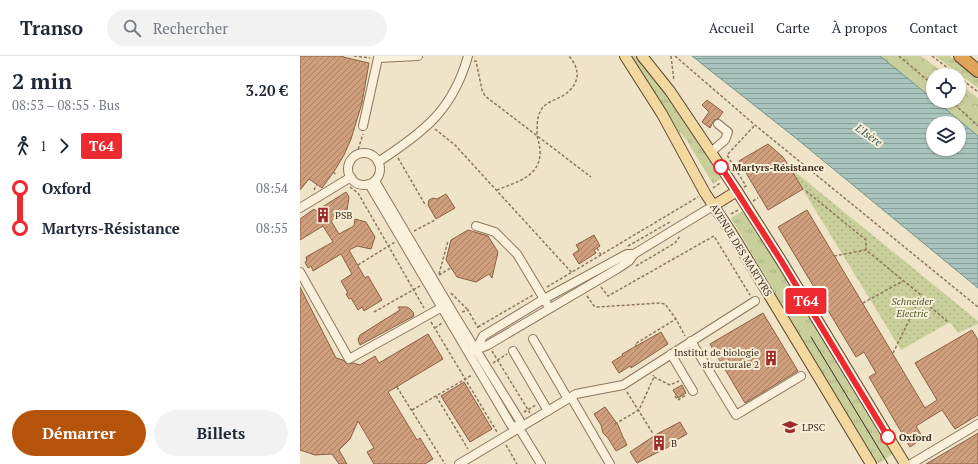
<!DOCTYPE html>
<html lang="fr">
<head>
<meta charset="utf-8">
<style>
  body { margin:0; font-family:"PT Serif",serif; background:#f2f2f3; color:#1f2937; height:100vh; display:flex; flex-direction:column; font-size:15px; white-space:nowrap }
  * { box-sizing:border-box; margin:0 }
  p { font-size:13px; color:#747a83 }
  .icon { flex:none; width:22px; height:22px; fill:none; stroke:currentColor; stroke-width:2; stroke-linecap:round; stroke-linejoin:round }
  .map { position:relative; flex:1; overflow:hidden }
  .panel { display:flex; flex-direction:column; background:#fff; width:300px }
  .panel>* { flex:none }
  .badge { padding:0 8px; border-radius:3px; font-size:14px; line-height:26px }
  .buttons { position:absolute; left:626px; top:12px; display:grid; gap:8px }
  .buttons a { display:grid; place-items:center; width:40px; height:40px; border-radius:50%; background:#fff; box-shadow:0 1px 3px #0004; font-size:20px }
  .map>.badge { position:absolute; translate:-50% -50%; box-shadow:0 0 0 2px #fff }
  .legs { display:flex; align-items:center; gap:6px; height:44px; padding:0 12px; font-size:13px }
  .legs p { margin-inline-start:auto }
  .head { display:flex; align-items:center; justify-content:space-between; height:68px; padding:0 12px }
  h1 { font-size:22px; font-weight:800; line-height:30px }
  .primary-button { display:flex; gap:8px; margin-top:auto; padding:8px 12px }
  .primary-button a { flex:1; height:46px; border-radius:24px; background:#b45309; color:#fff; font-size:16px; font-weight:800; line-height:46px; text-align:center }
  .primary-button a+a { background:#f2f2f3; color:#1f2937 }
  ul { padding:0 12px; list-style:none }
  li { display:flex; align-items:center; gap:14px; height:40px; font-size:15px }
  li i { display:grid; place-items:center; width:6px; height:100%; margin:0 5px; background:currentColor }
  li i::after { content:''; width:10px; height:10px; margin:-5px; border:3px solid; border-radius:50%; background:#fff }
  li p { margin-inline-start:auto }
  li:first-child i { background:linear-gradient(#0000 50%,currentColor 0) }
  li:last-child i { background:linear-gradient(currentColor 50%,#0000 0) }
  header { display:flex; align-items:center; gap:24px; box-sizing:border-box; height:56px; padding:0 20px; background:#fff; border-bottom:1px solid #e0e1e3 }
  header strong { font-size:19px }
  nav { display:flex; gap:22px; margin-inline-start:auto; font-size:14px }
  .search { width:280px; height:36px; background:#f2f2f3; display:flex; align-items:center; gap:10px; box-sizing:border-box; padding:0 14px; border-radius:22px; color:#747a83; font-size:15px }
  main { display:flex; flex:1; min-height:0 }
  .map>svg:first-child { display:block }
  .grass { fill:url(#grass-tufts) }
  .forest { fill:url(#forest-crowns) }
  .park { fill:url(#park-dots) }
  .water { fill:url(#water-rules); stroke:#6f938a; fill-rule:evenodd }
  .building { fill:url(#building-hatch); stroke:#8d5f41 }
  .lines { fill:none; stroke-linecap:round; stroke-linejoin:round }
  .minor-casing { stroke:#8d765c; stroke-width:10 }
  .major-casing { stroke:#5b4430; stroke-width:12 }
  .highway-casing { stroke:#5b4430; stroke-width:14 }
  .path { stroke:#8d765c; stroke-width:1.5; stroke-dasharray:3 2; stroke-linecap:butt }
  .minor { stroke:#faf1dc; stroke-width:8 }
  .major { stroke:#f3d9a0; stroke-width:10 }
  .highway { stroke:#e0a458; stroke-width:12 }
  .tram { stroke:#3d2e20; stroke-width:1 }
  .line-1-casing { stroke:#fff; stroke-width:9 }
  .line-1 { stroke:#ec2a2f; stroke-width:6 }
  .stop-1-dot { fill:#fff; stroke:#ec2a2f; stroke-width:2 }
  .labels { text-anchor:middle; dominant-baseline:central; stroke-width:4; stroke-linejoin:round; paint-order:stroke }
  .stop-label { font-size:10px; font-weight:bold; fill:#3d2e20; stroke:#f7eed8; text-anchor:start }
  .poi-label { font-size:10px; fill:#3d2e20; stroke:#f7eed8; text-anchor:start }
  .street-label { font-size:10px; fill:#3d2e20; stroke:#f7eed8 }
  .park-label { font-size:10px; font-style:italic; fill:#4d5a26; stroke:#f7eed8 }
  .water-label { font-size:11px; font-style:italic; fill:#2f5d5a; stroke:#f7eed8 }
</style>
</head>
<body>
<header>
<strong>Transo</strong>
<div class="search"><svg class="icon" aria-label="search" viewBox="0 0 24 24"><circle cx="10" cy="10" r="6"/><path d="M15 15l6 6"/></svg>Rechercher</div>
<nav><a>Accueil</a><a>Carte</a><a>À propos</a><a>Contact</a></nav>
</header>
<main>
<section class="panel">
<div class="head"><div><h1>2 min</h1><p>08:53 – 08:55 · Bus</p></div><b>3.20 €</b></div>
<div class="legs"><svg class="icon" aria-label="walk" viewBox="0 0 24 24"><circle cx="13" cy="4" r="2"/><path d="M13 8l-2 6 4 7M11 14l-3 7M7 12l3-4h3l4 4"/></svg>1<svg class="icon" aria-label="forward" viewBox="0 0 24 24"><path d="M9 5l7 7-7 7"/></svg><b class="badge" style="background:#ec2a2f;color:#fff">T64</b></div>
<ul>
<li><i style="color:#ec2a2f"></i><b>Oxford</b><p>08:54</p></li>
<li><i style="color:#ec2a2f"></i><b>Martyrs-Résistance</b><p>08:55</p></li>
</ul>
<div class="primary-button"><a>Démarrer</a><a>Billets</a></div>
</section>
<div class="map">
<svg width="678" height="408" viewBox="0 0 678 408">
  <defs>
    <pattern id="grass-tufts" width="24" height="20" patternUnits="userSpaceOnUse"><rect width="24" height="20" fill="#c9cf9b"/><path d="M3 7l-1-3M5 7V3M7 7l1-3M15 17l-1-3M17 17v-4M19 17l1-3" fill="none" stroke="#aeb285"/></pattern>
    <pattern id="forest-crowns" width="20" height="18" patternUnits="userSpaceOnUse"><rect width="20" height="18" fill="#c9cf9b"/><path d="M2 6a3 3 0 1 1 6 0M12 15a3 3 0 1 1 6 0" fill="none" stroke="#aeb285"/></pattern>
    <pattern id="park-dots" width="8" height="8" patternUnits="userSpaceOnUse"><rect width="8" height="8" fill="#c9cf9b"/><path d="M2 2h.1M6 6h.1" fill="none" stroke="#aeb285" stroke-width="1.8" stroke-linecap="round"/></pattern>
    <pattern id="water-rules" width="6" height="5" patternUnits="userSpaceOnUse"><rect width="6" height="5" fill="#a9c4bc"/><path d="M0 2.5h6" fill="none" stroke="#8ba098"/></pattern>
    <pattern id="building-hatch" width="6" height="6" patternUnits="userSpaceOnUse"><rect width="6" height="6" fill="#cf9f7d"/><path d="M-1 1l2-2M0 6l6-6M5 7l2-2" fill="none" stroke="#a98266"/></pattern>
  </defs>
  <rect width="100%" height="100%" fill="#f0e4c8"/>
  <g class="grass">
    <polygon points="330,0 337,0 357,24 423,121 413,128 386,83 378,75"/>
    <polygon points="635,0 650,0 678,23 678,32"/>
    <polygon points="444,154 470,197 475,202 593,398 577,408 575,408 431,162"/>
  </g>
  <g class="forest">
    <polygon points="580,0 621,0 647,19 633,19 633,43"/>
    <polygon points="659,28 678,42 678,80 636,45 659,45"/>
  </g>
  <polygon class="park" points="489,111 678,265 678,268 658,277 650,266 601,294"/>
  <path class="water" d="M 392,0 L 580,0 L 633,43 L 633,45 L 636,45 L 678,80 L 678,232 L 497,83 ZM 633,67 L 659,67 L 659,93 L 633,93 Z"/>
  <g class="building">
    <polygon points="0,0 43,0 43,1 69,7 62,47 51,83 44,99 35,114 22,132 9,123 0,134"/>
    <polygon points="407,44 423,56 418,63 414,64 410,72 402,66 409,56 402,49"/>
    <polygon points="468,88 483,101 503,133 468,154 439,105"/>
    <polygon points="46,136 49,141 47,154 31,165 39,178 54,170 55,163 66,166 75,181 71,193 57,190 49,194 65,222 68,220 82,244 64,255 62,251 58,254 51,242 49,243 46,238 48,237 41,225 52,218 41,198 13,215 11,210 8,212 5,206 7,205 6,201 33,186 23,170 0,184 0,163 14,153 16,155"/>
    <polygon points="146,138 155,152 136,163 128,149 129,144 133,142 137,143"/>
    <polygon points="507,154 625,352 637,344 615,307 672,274 678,284 678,359 655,373 642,354 616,370 623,382 610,391 569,321 576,317 564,296 556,301 478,171"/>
    <polygon points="168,174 188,180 198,196 192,222 189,218 176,226 157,221 146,204 151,184"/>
    <polygon points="294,179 300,190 294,194 296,197 279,208 273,198 279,194 276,189"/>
    <polygon points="0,231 36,302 43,304 47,308 53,307 60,309 75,300 79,307 128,278 143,303 88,336 117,384 120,382 133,403 125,408 74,408 67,396 74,392 58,365 50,383 39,394 47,408 39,408 32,398 15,399 0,394"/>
    <polygon points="98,251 107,251 110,253 113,256 114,260 60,289 58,284 60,279 100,254"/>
    <polygon points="463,257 498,315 445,347 410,288"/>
    <polygon points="361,276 368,288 331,312 330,310 319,317 312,306 323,299 322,298"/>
    <polygon points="164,326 192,373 170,386 141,340"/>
    <polygon points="382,329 386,337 378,342 373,334"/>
    <polygon points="305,351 318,369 322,379 327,389 316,395 308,382 303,377 301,369 294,358"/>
    <polygon points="380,366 387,378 373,386 374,388 337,407 330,396 357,378"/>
    <polygon points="678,377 678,408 626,408 670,382"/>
  </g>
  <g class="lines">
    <g class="minor-casing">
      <g id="minor">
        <polyline points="63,70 78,2 118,0"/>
        <polyline points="411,96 425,84 428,76 418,68"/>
        <circle cx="64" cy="113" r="16"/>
        <path d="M 78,106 C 124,76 153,54 168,0"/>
        <polyline points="75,125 155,260 220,365 219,372"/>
        <polyline points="69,128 211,369 219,372 241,408"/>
        <polyline points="0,152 51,121"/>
        <polyline points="176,170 195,176 217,198 247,248"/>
        <polyline points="0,216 49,303 146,249"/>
        <polyline points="233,283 268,343"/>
        <polyline points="391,285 436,359 501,320"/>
        <polyline points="177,292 183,280 244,243 327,198 334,198"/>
        <polyline points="173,295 188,289 317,213 329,205 334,198 413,150"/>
        <polyline points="213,295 248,355"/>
        <polyline points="371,298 393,335"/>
        <polyline points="271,341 310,408"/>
        <polyline points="159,408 276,338 323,329 455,245"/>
        <polyline points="611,408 678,368"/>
      </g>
    </g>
    <g class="major-casing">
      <g id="major">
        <polyline points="325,0 362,58 405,137 431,176 571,408"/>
        <polyline points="342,0 370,35 437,135 482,206 605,408"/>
        <polyline points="413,150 437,135"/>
      </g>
    </g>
    <g class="highway-casing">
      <polyline id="highway" points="660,0 678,15"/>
    </g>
    <g class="path">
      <polyline points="54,0 70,2"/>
      <polyline points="371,0 374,25"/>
      <polyline points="375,0 455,69 678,251"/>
      <polyline points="599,0 633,29"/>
      <polyline points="632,0 657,19"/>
      <polyline points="174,5 176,5 182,34 185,40 291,121"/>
      <polyline points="659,21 678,36"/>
      <polyline points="651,45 678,70"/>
      <polyline points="135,73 155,89 273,218"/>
      <polyline points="98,102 126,150"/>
      <polyline points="46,114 49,103 58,94 63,78"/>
      <polyline points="33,116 37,119"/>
      <polyline points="50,131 58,137 124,252"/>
      <polyline points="444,131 446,130 427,99 455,69"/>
      <polyline points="413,132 420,127"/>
      <polyline points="14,134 17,128"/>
      <path d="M 197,134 C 216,126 241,121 240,95 C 240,88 237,83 237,77 C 237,70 237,62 240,56 C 245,45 255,45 264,39 C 280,28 281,14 269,0"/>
      <polyline points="506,135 566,184 566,194 621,239 620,242 648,266"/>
      <polyline points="453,145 458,142"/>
      <polyline points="431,158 438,154"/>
      <polyline points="114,175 135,164"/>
      <polyline points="328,190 370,166"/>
      <polyline points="297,192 301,199"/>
      <polyline points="534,200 566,194"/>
      <polyline points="58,209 95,186"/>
      <polyline points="336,210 375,187 380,180"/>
      <polyline points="139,218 148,185"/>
      <polyline points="139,219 151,212"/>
      <polyline points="247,231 398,141"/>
      <polyline points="301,231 308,240 414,180 450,239"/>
      <polyline points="151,237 168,254"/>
      <polyline points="287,240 294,250 298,251 360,247 365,248 376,263 385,280"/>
      <polyline points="563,247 603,225"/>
      <polyline points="74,256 120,230"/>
      <polyline points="162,256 168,254 178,272"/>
      <polyline points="131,266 197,376"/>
      <polyline points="178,271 233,239"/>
      <polyline points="135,272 142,267"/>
      <polyline points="337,291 335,288 376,263"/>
      <polyline points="192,295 230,357"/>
      <polyline points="593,297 620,242"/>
      <polyline points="193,307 207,298"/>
      <polyline points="354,321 370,329 379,325"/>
      <polyline points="97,331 145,408"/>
      <polyline points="327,336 355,381"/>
      <polyline points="136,340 168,393"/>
      <polyline points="375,340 378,344 386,339"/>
      <polyline points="112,354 172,319"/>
      <polyline points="224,356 236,349"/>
      <polyline points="315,368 339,354 354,321 353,319"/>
      <polyline points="206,389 217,408"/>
    </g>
    <use href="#minor" class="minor"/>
    <use href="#major" class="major"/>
    <use href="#highway" class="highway"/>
    <polyline class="tram" points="511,281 588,408"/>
  </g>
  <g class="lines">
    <g class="line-1-casing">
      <polyline id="line-1" points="421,111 482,206 588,381"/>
    </g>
    <use href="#line-1" class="line-1"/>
  </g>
  <defs>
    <g id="building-bare" transform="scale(1.2)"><path d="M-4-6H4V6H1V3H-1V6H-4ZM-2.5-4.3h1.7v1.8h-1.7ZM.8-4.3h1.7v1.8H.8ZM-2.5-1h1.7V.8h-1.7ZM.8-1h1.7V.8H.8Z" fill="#9e2a2b" stroke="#f7eed8" stroke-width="2.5" paint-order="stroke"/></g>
    <g id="university-bare" transform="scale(1.2)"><path d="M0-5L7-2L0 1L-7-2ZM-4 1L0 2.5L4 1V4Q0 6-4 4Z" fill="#9e2a2b" stroke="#f7eed8" stroke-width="2.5" paint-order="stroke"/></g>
  </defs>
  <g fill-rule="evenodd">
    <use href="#building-bare" x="23" y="159"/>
    <use href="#building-bare" x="471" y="302"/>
    <use href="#university-bare" x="490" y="371"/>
    <use href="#building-bare" x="359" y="387"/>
  </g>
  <g class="stop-1-dot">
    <circle cx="421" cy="111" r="7"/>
    <circle cx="588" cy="381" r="7"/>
  </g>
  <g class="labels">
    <g class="stop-label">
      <text x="432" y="111">Martyrs-Résistance</text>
      <text x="599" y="381">Oxford</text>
    </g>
    <g class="poi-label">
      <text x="35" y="159">PSB</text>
      <text x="459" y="296" text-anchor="end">Institut de biologie<tspan x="459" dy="12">structurale 2</tspan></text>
      <text x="502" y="371">LPSC</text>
      <text x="371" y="387">B</text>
    </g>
    <g class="street-label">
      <text transform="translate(441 194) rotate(58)">AVENUE DES MARTYRS</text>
    </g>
    <g class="park-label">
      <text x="612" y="245">Schneider<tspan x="612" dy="12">Electric</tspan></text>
    </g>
    <g class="water-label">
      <text transform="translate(569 79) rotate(35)">L'Isère</text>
    </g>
  </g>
</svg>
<div class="buttons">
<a><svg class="icon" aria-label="locate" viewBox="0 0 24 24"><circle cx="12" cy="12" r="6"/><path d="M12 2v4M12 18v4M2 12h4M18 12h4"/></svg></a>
<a><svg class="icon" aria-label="layers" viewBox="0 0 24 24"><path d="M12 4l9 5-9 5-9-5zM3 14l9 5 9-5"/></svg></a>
</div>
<b class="badge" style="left:506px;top:245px;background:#ec2a2f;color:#fff">T64</b>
</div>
</main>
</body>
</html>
